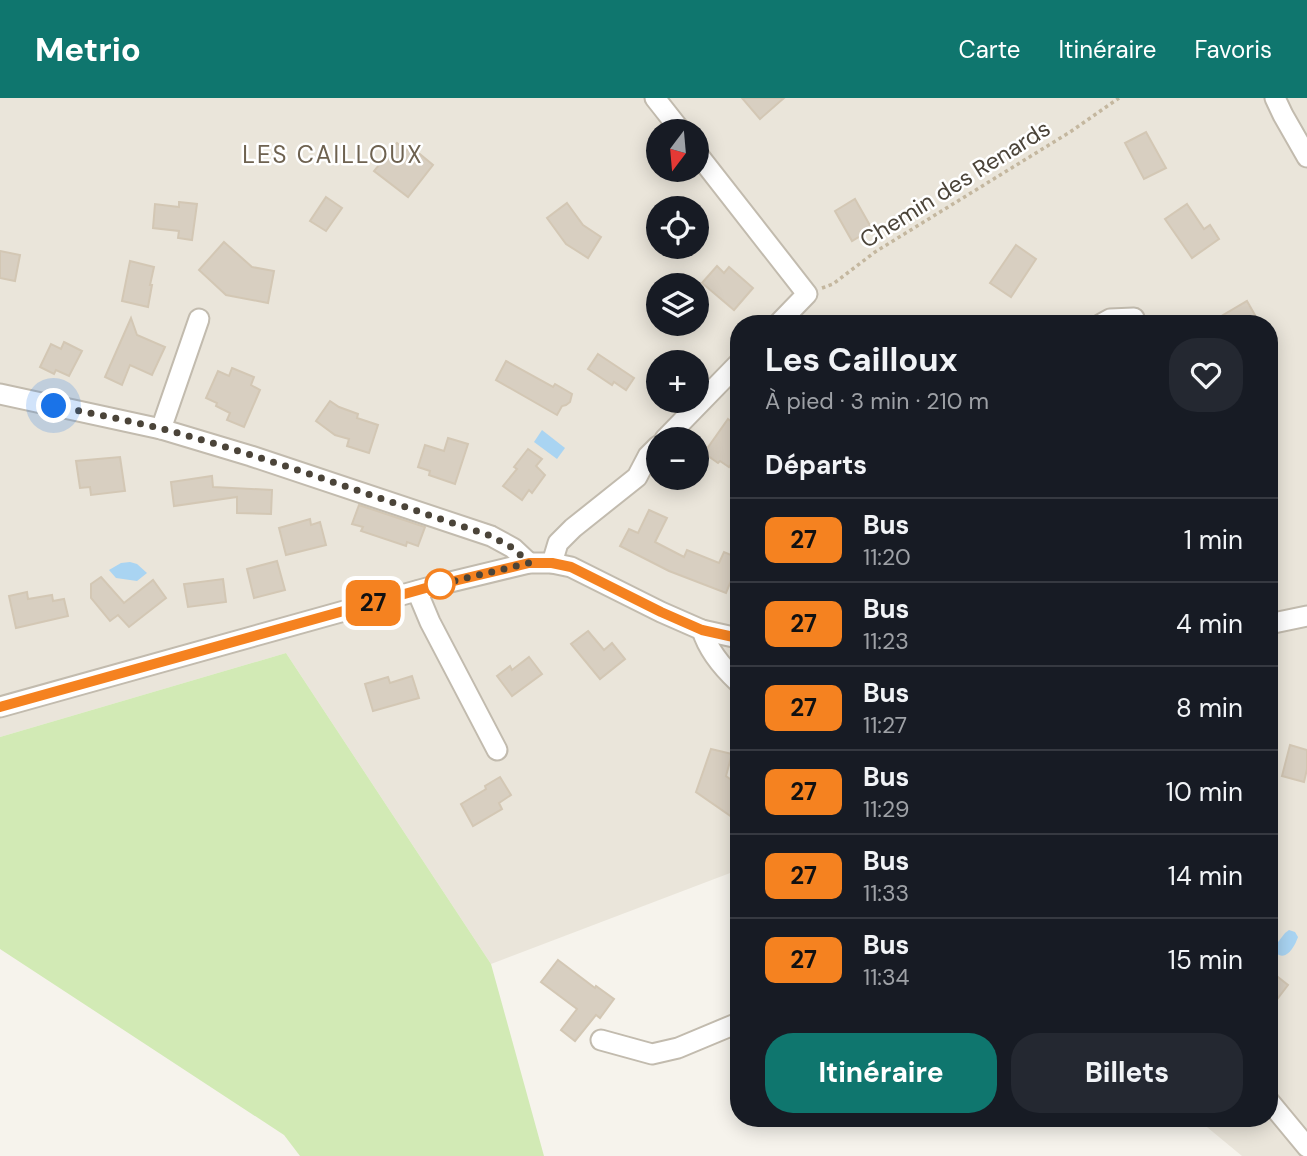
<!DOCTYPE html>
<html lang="fr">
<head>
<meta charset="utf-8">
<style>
  body { margin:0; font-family:"DM Sans",sans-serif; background:#242831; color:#f1f3f6; height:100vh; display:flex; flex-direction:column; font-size:26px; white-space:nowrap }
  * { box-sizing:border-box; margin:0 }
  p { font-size:23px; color:#9ea1a6 }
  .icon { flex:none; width:38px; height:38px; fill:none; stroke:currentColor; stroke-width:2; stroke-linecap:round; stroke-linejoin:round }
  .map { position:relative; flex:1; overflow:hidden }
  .side { position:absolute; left:730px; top:217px; width:548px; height:812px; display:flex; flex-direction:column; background:#171b24; border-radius:28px; box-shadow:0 4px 18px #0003 }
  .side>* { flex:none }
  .badge { padding:0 14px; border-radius:10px; font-size:24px; line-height:46px }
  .needle { width:46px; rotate:196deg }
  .controls { position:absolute; left:646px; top:21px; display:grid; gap:14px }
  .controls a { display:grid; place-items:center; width:63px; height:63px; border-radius:50%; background:#171b24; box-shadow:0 4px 18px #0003; font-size:35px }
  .you { position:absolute; width:35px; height:35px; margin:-18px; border:5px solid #fff; border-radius:50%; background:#1a73e8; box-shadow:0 0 0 10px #1a73e833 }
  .map>.badge { position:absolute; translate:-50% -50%; box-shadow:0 0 0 4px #fff }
  h2 { padding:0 35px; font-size:26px; line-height:63px }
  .round { display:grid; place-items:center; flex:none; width:74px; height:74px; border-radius:28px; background:#242831 }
  .overview { display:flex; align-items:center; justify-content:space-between; height:119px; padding:0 35px }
  h1 { font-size:33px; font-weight:700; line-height:52px }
  .primary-button { display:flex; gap:14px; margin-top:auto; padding:14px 35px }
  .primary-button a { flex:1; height:80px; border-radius:28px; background:#0f766e; color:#fff; font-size:28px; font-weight:700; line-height:80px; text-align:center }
  .primary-button a+a { background:#242831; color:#f1f3f6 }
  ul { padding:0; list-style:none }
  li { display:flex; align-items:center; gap:21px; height:84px; padding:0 35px; border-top:2px solid #363941 }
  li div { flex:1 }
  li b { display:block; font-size:26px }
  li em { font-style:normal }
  li .badge { min-width:77px; font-weight:700; text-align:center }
  header { display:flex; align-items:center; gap:42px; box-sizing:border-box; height:98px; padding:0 35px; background:#0f766e; color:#fff }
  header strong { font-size:33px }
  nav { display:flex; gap:38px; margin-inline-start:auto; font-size:24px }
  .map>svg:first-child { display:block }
  .residential { fill:#eae5da; fill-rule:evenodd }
  .green { fill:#d2eab5 }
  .water { fill:#a9d4f2 }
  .building { fill:#d8cfc1; stroke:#d3c7b4; stroke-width:2 }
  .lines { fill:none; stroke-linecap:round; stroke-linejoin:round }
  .minor-casing { stroke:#c2bbae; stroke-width:23 }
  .path { stroke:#c4b79f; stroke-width:3.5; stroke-dasharray:3.5 3.5; stroke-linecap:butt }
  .minor { stroke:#fff; stroke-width:19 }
  .line-casing { stroke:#fff; stroke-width:16 }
  .line { stroke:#f58220; stroke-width:10 }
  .walk { stroke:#4b4439; stroke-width:7; stroke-dasharray:0 12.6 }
  .stop-dot { fill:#fff; stroke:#f58220; stroke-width:3.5 }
  .labels { text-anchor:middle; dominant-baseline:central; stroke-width:5; stroke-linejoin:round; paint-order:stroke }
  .street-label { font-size:23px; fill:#4b4439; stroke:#fff }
  .neighbourhood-label { font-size:24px; letter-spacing:2px; fill:#6e6250; stroke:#fff }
</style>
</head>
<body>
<header>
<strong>Metrio</strong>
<nav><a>Carte</a><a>Itinéraire</a><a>Favoris</a></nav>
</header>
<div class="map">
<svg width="1307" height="1058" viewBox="0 0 1307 1058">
  <rect width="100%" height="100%" fill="#f6f3ec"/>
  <path class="residential" d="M 0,0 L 1307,0 L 1307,1058 L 1242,1058 L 1196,1020 L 1269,1020 L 1269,226 L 738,226 L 738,772 L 491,866 L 286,555 L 0,639 ZM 658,33 L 696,33 L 696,72 L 658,72 ZM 658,110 L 696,110 L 696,149 L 658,149 ZM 658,187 L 696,187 L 696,226 L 658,226 ZM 658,264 L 696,264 L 696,303 L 658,303 ZM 658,341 L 696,341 L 696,380 L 658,380 Z"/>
  <polygon class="green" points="286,555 491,866 544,1058 300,1058 284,1037 0,851 0,639"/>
  <g class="water">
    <polygon points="542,332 565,350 557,361 534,344"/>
    <polygon points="130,464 137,466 147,475 137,483 116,480 109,472 121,465"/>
    <path d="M 1289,832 L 1295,834 L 1298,839 C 1295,848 1286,864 1276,855 L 1275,848 L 1285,835 Z"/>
  </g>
  <g class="building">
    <polygon points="742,0 784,0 760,21"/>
    <polygon points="1146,34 1166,70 1144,81 1125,45"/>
    <polygon points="397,45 406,53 410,48 433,67 408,99 374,73"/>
    <polygon points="326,99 342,110 326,133 310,123"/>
    <polygon points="855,101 872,131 852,143 835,113"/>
    <polygon points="179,104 197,106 192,142 178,140 179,133 153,130 155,106 179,109"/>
    <polygon points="567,105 583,127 601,139 588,160 566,146 547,120"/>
    <polygon points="1187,106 1204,131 1210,127 1219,141 1192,160 1165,121"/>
    <polygon points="224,144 252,169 274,173 268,205 226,197 199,172"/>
    <polygon points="1016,147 1036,161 1011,199 990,185"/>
    <polygon points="0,153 20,157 15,183 0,180"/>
    <polygon points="130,163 154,169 150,187 152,187 148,209 122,203"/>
    <polygon points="717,168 724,175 729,169 753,190 734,212 702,185"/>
    <polygon points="1247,203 1260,226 1208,226"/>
    <polygon points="131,220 137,237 165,249 152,277 130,267 122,287 105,279"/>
    <polygon points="64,244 82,253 69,278 56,272 54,276 40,269 51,246 61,251"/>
    <polygon points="598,256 634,280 626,292 614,284 612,287 588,271"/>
    <polygon points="506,263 553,289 555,286 572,296 570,304 566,307 562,308 557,317 496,282"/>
    <polygon points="232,270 254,279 251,287 260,292 244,329 227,322 230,315 216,308 217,305 206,300 218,273 229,278"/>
    <polygon points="330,303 339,309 358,316 357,320 378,327 369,355 347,348 349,341 335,337 316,323"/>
    <polygon points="728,321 738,329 738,356 729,369 720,363 718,365 704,355"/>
    <polygon points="448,340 468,346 455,386 429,377 430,373 418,369 425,347 444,353"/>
    <polygon points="528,351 542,361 536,368 545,377 532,395 529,392 522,402 503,388 517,371 514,369"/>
    <polygon points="120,359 125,393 91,397 90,389 80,390 76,363"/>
    <polygon points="212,378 213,389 272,392 271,416 237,415 237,399 174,408 171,384"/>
    <polygon points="359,407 425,429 418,448 407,444 406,448 361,433 363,429 352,426"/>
    <polygon points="649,412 667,420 655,444 684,459 687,452 719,465 724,454 738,460 738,466 726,495 669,473 620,448 629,431 638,435"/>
    <polygon points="310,421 311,427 320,424 326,447 286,457 279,430"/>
    <polygon points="277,463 285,492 254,500 247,471"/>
    <polygon points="101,479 124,505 153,482 166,500 129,529 118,517 110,523 91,500 91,486"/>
    <polygon points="223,481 226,504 188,509 184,486"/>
    <polygon points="27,494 28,501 52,497 53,503 64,501 68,518 16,530 9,498"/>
    <polygon points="588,533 604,552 612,545 625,561 600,581 571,546"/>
    <polygon points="529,559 542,576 512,598 497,578 510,568 512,572"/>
    <polygon points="412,578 419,600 373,613 365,586 388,579 390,585"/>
    <polygon points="1290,647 1307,652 1307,671 1304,684 1282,678"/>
    <polygon points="711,651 732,656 726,678 738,687 738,710 732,719 696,694"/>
    <polygon points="500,679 511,697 499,705 502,711 473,728 461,706 486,691 485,688"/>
    <polygon points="558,862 595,890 596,888 614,901 600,920 596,917 575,943 561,932 577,911 541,884"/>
    <polygon points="1269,872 1288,887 1269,912"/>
  </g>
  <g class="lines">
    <g class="minor-casing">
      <g id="minor">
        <polyline points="655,0 681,33"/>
        <polyline points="1275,0 1283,17 1307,59"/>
        <polyline points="696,54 807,196 778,226"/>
        <polyline points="1101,226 1110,221 1134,220"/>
        <polyline points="0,296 161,331 251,358 491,438 513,450 529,465"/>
        <polyline points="161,331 199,221"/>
        <polyline points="665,341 738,266"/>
        <polyline points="552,465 558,445 573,430 637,379 648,358 658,348"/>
        <polyline points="417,493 430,524 497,652"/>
        <polyline points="1269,526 1307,518"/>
        <path d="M 702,532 C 708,552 723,570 738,584"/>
        <polyline points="0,609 434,488 529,465 552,465 571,469 661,514 702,532 738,540"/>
        <polyline points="601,942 652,956 678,950 738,925"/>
        <polyline points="1269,1003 1307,1049"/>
      </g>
    </g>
    <polyline class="path" points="822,190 833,186 875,154 1070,34 1119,0"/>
    <use href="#minor" class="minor"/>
  </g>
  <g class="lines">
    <g class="line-casing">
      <polyline id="line" points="0,609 433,488 529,465 552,465 571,469 661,514 702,532 738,540"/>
    </g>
    <use href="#line" class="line"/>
    <path class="walk" d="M 54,308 C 90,315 127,322 163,331 C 274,361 382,402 491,438 L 513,450 L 529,465 L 433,488 L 440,486"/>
  </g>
  <circle class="stop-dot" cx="440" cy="486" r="14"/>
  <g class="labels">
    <g class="street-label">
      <text transform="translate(955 86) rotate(-32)">Chemin des Renards</text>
    </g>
    <g class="neighbourhood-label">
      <text x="333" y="56">LES CAILLOUX</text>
    </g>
  </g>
</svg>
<div class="controls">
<a><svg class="needle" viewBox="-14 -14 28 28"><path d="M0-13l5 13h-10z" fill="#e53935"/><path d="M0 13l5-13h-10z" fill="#9ea1a6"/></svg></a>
<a><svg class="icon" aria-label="locate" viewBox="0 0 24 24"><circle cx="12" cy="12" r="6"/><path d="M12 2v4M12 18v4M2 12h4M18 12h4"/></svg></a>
<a><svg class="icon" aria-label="layers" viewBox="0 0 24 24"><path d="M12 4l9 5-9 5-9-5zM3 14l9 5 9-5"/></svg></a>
<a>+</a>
<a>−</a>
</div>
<div class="you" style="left:54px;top:308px"></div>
<b class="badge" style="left:373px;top:505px;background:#f58220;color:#111">27</b>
<section class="side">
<div class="overview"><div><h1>Les Cailloux</h1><p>À pied · 3 min · 210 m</p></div><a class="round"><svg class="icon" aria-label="heart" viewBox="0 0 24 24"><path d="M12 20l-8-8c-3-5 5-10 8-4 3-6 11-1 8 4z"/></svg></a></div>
<h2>Départs</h2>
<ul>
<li><span class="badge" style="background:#f58220;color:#111">27</span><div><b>Bus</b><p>11:20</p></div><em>1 min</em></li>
<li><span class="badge" style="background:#f58220;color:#111">27</span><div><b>Bus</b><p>11:23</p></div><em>4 min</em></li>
<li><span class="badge" style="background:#f58220;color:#111">27</span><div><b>Bus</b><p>11:27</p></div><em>8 min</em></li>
<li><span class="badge" style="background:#f58220;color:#111">27</span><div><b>Bus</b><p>11:29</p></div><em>10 min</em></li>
<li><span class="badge" style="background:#f58220;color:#111">27</span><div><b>Bus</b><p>11:33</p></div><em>14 min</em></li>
<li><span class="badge" style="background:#f58220;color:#111">27</span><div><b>Bus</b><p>11:34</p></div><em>15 min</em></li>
</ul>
<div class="primary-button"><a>Itinéraire</a><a>Billets</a></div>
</section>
</div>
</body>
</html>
